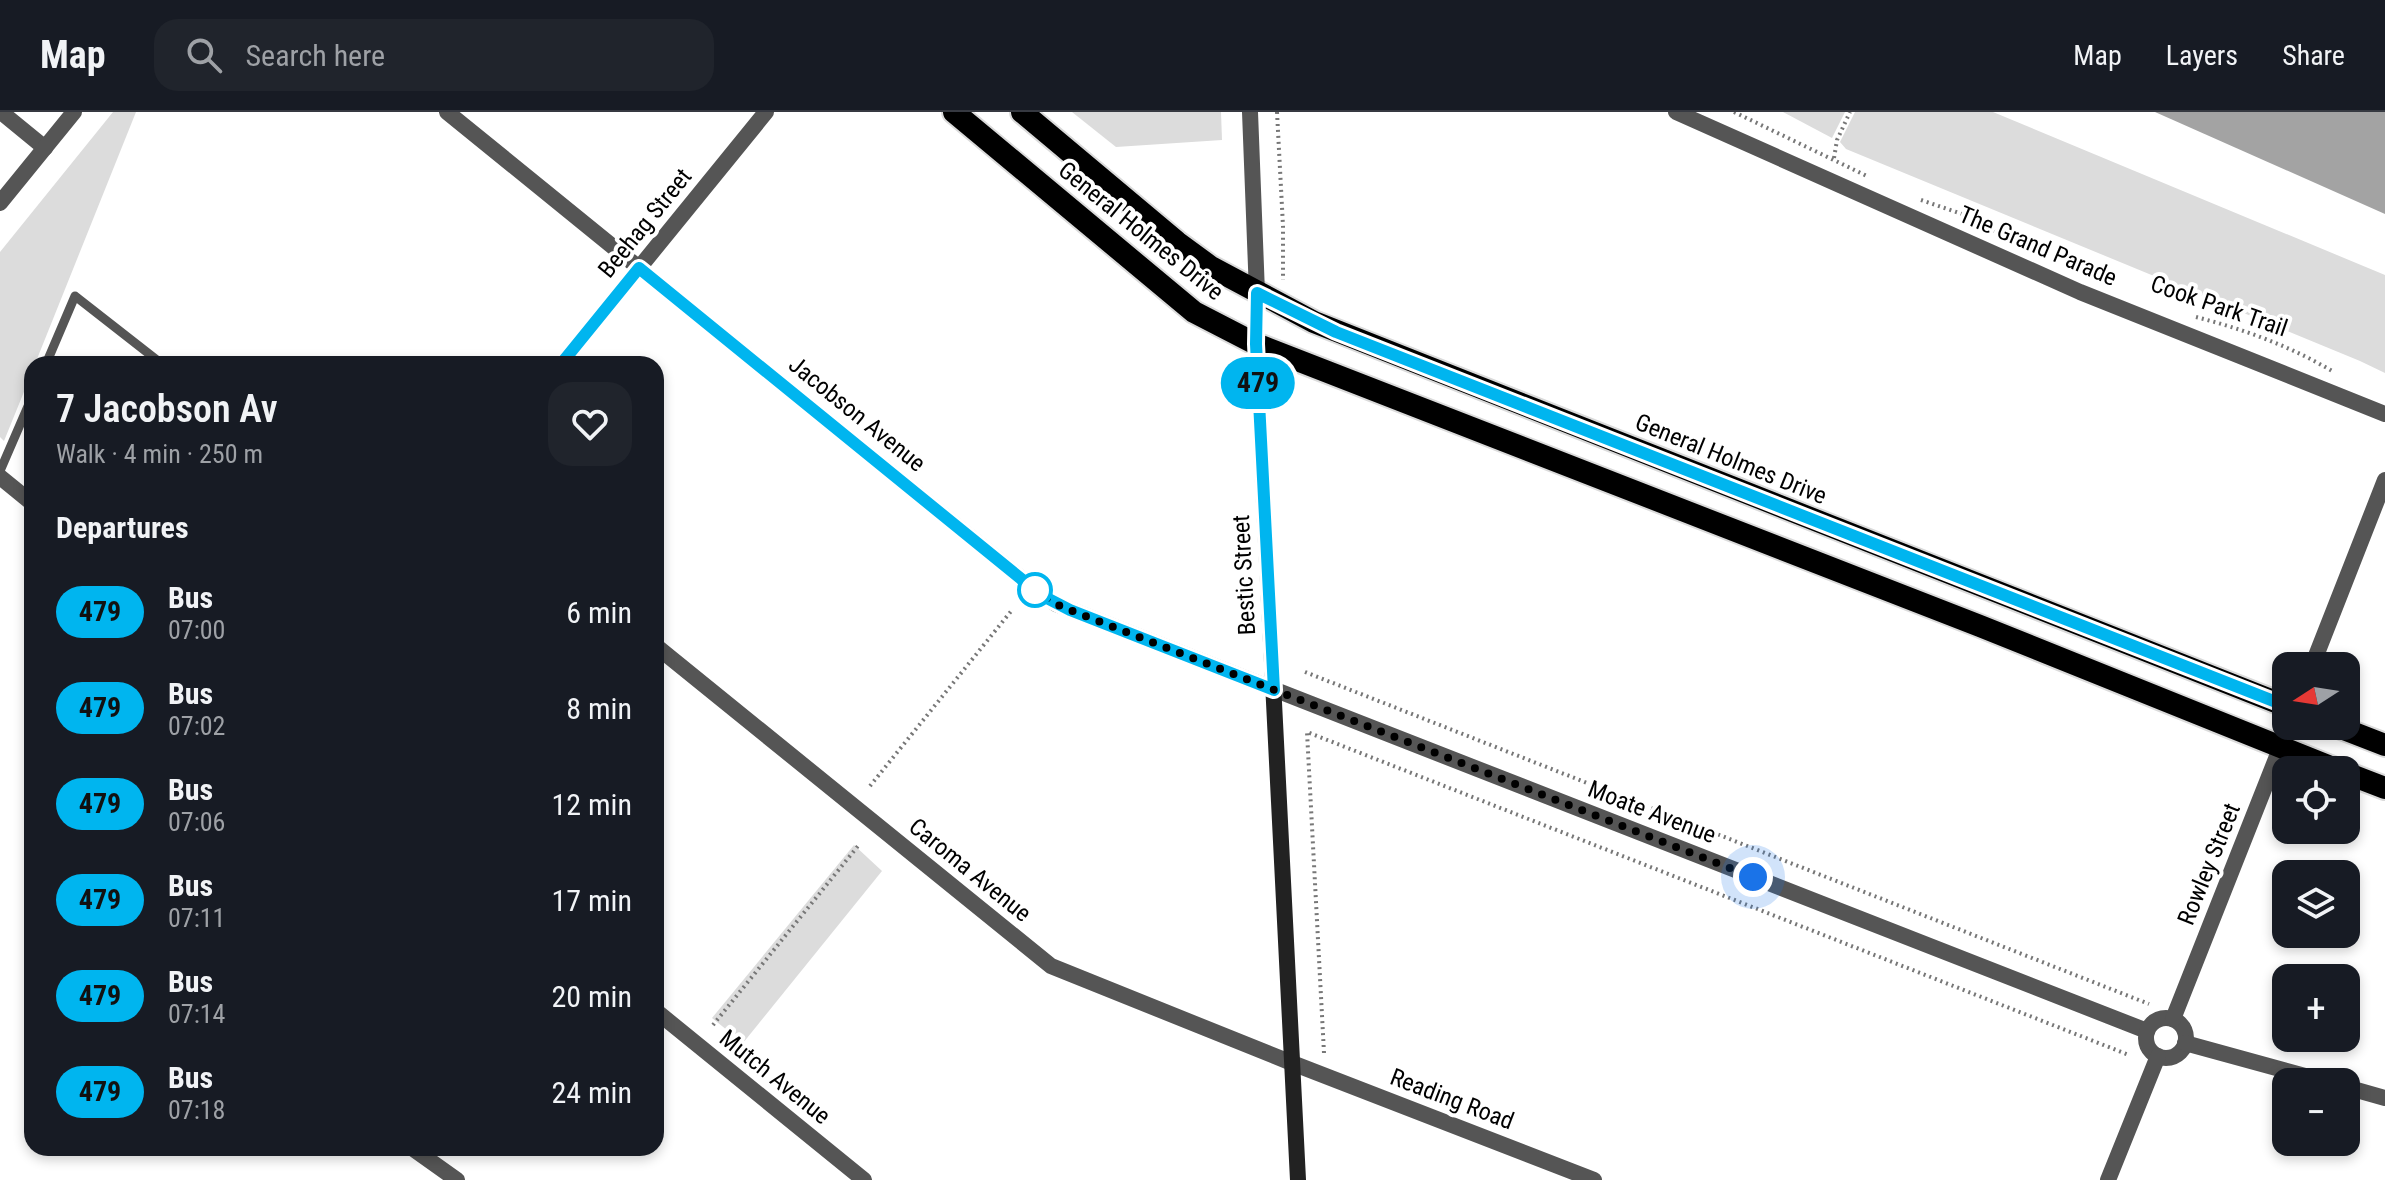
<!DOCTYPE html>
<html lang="en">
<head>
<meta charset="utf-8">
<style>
  body { margin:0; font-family:"Roboto Condensed",sans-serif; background:#20242c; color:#f1f3f6; height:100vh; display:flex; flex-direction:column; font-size:30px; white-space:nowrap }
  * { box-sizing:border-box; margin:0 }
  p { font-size:26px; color:#9ea1a6 }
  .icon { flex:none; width:44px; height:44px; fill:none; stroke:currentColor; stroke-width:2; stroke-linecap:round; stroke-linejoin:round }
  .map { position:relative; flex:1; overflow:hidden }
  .sheet { position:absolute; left:24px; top:244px; width:640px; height:800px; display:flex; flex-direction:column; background:#171b24; border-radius:24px; box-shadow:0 4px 12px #0003 }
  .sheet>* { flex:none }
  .badge { padding:0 16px; border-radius:26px; font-size:28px; line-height:52px }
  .needle { width:52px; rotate:258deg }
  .buttons { position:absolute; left:2272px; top:540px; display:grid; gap:16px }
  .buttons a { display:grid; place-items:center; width:88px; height:88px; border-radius:16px; background:#171b24; box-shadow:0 4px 12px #0003; font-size:40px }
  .you { position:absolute; width:40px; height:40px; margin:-20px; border:6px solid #fff; border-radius:50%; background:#1a73e8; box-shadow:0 0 0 12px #1a73e833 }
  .map>.badge { position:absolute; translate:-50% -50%; box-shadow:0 0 0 4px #fff }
  h2 { padding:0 32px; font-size:30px; line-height:72px }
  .round { display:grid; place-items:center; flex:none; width:84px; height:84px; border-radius:24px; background:#20242c }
  .headline { display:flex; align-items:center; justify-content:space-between; height:136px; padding:0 32px }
  h1 { font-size:38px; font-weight:600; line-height:60px }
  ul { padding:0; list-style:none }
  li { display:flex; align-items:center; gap:24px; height:96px; padding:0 32px }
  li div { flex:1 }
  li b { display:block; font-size:30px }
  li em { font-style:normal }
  li .badge { min-width:88px; font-weight:700; text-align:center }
  header { display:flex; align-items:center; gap:48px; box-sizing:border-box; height:112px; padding:0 40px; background:#171b24; border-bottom:2px solid #363941 }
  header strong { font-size:38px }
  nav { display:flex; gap:44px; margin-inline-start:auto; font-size:28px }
  .search { width:560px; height:72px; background:#20242c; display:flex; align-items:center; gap:20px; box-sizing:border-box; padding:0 28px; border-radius:24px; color:#9ea1a6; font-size:30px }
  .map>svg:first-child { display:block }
  .green { fill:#dcdcdc }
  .water { fill:#a3a3a3 }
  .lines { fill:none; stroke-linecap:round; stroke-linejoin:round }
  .trunk-casing { stroke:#dbdbdb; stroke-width:26 }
  .path { stroke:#777; stroke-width:4; stroke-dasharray:2 4; stroke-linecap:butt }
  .service { stroke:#555; stroke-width:9 }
  .minor { stroke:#555; stroke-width:16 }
  .secondary { stroke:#222; stroke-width:16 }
  .trunk { stroke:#000; stroke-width:22 }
  .line-casing { stroke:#fff; stroke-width:18 }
  .line { stroke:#00b5ef; stroke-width:12 }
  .walk { stroke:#000; stroke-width:8; stroke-dasharray:0 14.4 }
  .stop-dot { fill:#fff; stroke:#00b5ef; stroke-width:4 }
  .labels { text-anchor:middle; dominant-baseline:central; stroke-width:8; stroke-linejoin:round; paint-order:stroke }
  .street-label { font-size:24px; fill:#000; stroke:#fff }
</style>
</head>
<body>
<header>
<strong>Map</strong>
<div class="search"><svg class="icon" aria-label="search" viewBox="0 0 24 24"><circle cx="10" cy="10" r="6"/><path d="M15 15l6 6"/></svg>Search here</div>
<nav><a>Map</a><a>Layers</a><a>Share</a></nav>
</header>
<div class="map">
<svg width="2385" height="1068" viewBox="0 0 2385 1068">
  <rect width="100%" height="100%" fill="#fff"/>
  <g class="green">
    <polygon points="113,0 136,0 35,252 32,252 32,260 4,329 0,325 0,140"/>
    <polygon points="1072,0 1221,0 1222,28 1116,35"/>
    <polygon points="1783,0 1845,0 1832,26"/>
    <polygon points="1855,0 1993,0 2385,163 2385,261 2360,249 1846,37 1840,30"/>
    <polygon points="854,733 882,759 743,931 712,906"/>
  </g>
  <polygon class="water" points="2155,0 2385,0 2385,102"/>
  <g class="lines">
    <g class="trunk-casing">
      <g id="trunk">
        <polyline points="954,0 1194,200 1256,232 1980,514 2338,658"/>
        <polyline points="1022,0 1177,130 1211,155 1314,210 2286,594"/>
        <polyline points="2336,614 2385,633"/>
        <polyline points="2346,661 2385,676"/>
      </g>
    </g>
    <g class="path">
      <polyline points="1277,0 1283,114 1283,168"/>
      <polyline points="1734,0 1869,65"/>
      <polyline points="1834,46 1837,28 1850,0"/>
      <polyline points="1921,88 1965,103 2004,124"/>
      <polyline points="2066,152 2084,160"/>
      <path d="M 2196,205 C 2243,217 2290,234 2332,259"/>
      <polyline points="1305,560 2149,892"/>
      <polyline points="870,674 1012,498"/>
      <polyline points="713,913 858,734"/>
      <polyline points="1324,941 1307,620 2129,943"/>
    </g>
    <g class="service">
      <polyline points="46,252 75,184 162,252"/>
      <polyline points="0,359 32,285"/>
    </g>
    <g class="minor">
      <polyline points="1,0 45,36"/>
      <polyline points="447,0 1027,471 1056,492 2147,919"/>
      <polyline points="1250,0 1257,181"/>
      <polyline points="1676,0 2080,180 2385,302"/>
      <polyline points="0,91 74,0"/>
      <polyline points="561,252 766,0"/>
      <polyline points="0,365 32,391"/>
      <polyline points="656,534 1051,854 1292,951 1594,1068"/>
      <polyline points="2312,554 2385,368"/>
      <polyline points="656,899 864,1068"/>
      <circle cx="2166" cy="926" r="20"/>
      <polyline points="2173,907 2289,614"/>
      <polyline points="2185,931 2327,970"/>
      <polyline points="2346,975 2385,986"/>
      <polyline points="412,1036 457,1068"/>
      <polyline points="2108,1068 2158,944"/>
    </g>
    <polyline class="secondary" points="1257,181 1256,232 1298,1068"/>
    <use href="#trunk" class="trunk"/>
  </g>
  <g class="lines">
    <g class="line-casing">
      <polyline id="line" points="561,252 639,156 1041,483 1070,498 1274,578 1256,232 1257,181 1336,220 2286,594"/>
    </g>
    <use href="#line" class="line"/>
    <polyline class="walk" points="1035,478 1056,492 1070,498 1753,765"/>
  </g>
  <circle class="stop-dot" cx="1035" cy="478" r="16"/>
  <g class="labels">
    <g class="street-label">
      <text transform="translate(645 111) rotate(-51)">Beehag Street</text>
      <text transform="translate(1141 119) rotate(39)">General Holmes Drive</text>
      <text transform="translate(2038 134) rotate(23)">The Grand Parade</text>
      <text transform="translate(2219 194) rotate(19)">Cook Park Trail</text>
      <text transform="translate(857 302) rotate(39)">Jacobson Avenue</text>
      <text transform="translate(1731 347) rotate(22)">General Holmes Drive</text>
      <text transform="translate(1244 463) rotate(-93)">Bestic Street</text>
      <text transform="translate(1652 700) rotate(21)">Moate Avenue</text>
      <text transform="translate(2209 752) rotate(-68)">Rowley Street</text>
      <text transform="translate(970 758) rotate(39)">Caroma Avenue</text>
      <text transform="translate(775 965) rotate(39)">Mutch Avenue</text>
      <text transform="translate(1452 987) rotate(21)">Reading Road</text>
    </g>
  </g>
</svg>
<div class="buttons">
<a><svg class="needle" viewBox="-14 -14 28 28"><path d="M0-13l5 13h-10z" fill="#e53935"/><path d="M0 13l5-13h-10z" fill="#9ea1a6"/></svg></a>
<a><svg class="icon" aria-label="locate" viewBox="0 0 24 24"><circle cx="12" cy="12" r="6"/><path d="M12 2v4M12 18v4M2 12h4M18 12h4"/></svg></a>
<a><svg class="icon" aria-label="layers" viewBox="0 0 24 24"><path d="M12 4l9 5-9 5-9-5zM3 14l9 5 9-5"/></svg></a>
<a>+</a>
<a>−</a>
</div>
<div class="you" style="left:1753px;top:765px"></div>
<b class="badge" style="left:1258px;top:271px;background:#00b5ef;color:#111">479</b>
<section class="sheet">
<div class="headline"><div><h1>7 Jacobson Av</h1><p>Walk · 4 min · 250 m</p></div><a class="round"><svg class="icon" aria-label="heart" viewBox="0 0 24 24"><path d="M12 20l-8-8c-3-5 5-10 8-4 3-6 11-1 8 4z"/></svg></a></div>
<h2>Departures</h2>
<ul>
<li><span class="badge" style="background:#00b5ef;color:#111">479</span><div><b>Bus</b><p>07:00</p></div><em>6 min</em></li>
<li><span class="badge" style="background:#00b5ef;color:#111">479</span><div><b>Bus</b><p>07:02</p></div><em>8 min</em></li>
<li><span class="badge" style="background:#00b5ef;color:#111">479</span><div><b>Bus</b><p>07:06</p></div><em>12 min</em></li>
<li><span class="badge" style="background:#00b5ef;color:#111">479</span><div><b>Bus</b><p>07:11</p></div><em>17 min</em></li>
<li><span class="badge" style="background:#00b5ef;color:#111">479</span><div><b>Bus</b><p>07:14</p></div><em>20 min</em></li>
<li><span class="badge" style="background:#00b5ef;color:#111">479</span><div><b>Bus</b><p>07:18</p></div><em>24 min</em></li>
</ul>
</section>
</div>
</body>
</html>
